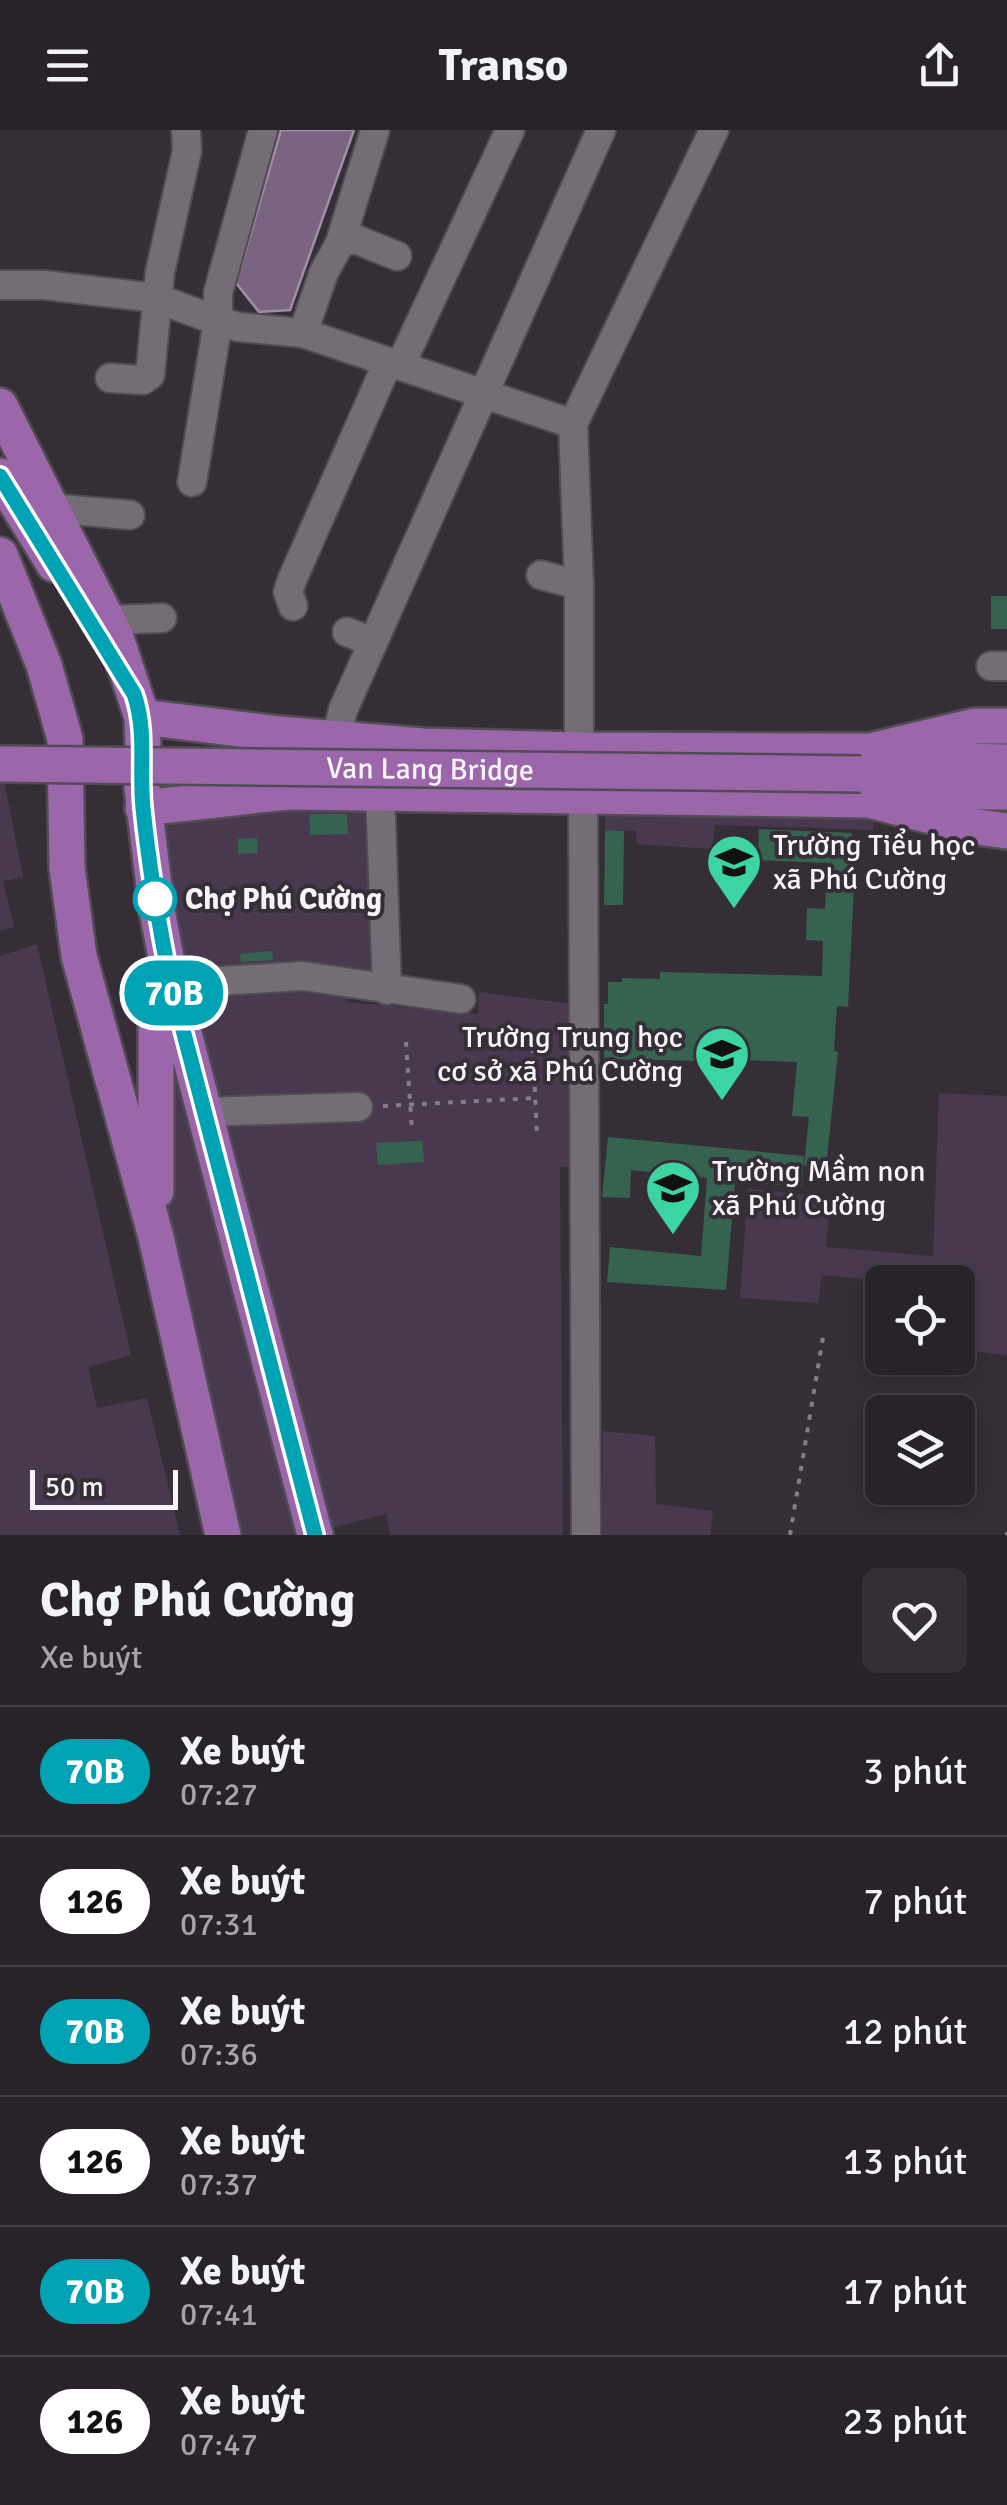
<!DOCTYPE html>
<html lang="vi">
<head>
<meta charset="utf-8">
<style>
  body { margin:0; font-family:Signika,sans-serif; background:#342f35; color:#f1f3f6; height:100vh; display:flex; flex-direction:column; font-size:38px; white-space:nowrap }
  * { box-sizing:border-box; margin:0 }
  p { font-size:32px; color:#a5a4a8 }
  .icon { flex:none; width:55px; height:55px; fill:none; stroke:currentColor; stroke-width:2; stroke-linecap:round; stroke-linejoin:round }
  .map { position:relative; height:1405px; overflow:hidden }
  .sheet { display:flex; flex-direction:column; background:#282229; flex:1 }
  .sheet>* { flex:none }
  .badge { padding:0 20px; border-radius:32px; font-size:35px; line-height:65px }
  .tools { position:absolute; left:865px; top:1135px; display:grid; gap:20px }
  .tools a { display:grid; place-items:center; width:110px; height:110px; border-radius:15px; background:#282229; box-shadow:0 5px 15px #0003,0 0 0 2px #443f46; font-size:50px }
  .scale { position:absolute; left:30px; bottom:25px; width:148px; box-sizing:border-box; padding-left:10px; border:5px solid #f7f3f9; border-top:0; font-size:28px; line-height:35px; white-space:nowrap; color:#f7f3f9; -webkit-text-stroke:8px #352e37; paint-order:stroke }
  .map>.badge { position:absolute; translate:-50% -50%; box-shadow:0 0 0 5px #fff }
  .round { display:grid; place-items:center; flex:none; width:105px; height:105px; border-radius:15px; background:#342f35 }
  .overview { display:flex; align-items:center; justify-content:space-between; height:170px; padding:0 40px }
  h1 { font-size:48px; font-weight:700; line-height:75px }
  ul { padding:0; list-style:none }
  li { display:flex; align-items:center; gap:30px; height:130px; padding:0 40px; border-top:2px solid #443f46 }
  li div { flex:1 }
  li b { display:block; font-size:38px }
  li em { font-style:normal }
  li .badge { min-width:110px; font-weight:700; text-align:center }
  header { display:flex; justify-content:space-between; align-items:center; height:130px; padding:0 40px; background:#282229; font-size:45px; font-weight:700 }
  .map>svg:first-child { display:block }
  .green { fill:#49394e }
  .water { fill:#7b6382; stroke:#a08ea6; stroke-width:2.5 }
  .building { fill:#366250 }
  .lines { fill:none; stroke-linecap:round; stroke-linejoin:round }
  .minor-casing { stroke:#514b53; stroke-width:32 }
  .major-casing { stroke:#514b53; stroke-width:40 }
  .path { stroke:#847e86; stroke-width:4; stroke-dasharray:5 8; stroke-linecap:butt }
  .minor { stroke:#746d76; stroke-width:28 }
  .major { stroke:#9b66aa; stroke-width:35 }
  .major-bridge-casing { stroke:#514b53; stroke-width:40; stroke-linecap:butt }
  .major-bridge { stroke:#9b66aa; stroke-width:35 }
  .line-casing { stroke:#fff; stroke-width:22 }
  .line { stroke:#00a3b4; stroke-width:15 }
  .stop-dot { fill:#fff; stroke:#00a3b4; stroke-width:5 }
  .labels { text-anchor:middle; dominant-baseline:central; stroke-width:8; stroke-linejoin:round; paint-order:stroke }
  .street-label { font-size:30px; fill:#f7f3f9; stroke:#352e37 }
  .poi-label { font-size:30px; fill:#f7f3f9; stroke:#352e37; text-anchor:start }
  .stop-label { font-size:30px; font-weight:bold; fill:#f7f3f9; stroke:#352e37; text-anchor:start }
</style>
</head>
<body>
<header><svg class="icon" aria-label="menu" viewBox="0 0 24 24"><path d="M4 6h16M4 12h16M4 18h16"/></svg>Transo<svg class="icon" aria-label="share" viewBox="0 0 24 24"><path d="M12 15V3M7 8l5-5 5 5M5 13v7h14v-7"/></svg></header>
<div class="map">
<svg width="1007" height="1405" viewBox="0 0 1007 1405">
  <rect width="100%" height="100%" fill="#352e37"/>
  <g class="green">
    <polygon points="0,650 4,650 23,747 3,751 14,797 0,801"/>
    <polygon points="373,672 380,849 344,840 347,872 478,884 479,862 573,874 573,1037 560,1037 563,1405 390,1405 386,1384 331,1398 332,1405 323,1405 216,975 184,867 162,701 166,690"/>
    <polygon points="605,685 874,689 873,700 715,695 712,719 637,714 636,701 605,700"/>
    <polygon points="37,814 131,1225 88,1237 97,1278 147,1268 180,1405 0,1405 0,826"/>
    <polygon points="165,857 304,1405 237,1405 168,1110"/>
    <polygon points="939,963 1007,966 1007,1225 958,1220 958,1152 899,1152 822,1145 818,1173 740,1168 748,1058 831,1068 826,1117 933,1126"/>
    <polygon points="603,1301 655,1306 656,1374 713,1381 710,1405 602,1405"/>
  </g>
  <polygon class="water" points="281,0 354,0 290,180 259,182 236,153"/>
  <g class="building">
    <rect x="991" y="466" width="16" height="33"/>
    <polygon points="309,684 347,684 348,704 310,705"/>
    <polygon points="759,699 852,703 850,754 854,754 848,877 837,876 834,921 838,922 826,1038 804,1036 809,987 792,986 797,932 746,930 746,909 706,907 706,931 604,929 604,874 608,874 608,852 622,852 622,848 660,849 660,842 822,846 823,811 806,810 807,778 825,779 827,733 758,730"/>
    <polygon points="605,700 624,701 623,775 604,775"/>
    <polygon points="257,708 258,723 238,724 238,709"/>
    <polygon points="272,821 273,830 241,832 240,824"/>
    <polygon points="608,1007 804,1026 802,1057 735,1051 726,1160 607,1152 610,1117 701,1126 707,1048 631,1040 630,1068 602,1067"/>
    <polygon points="422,1011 424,1032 378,1035 376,1013"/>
  </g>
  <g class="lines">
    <g class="minor-casing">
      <g id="minor">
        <polyline points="263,0 218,163 218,191 238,197 303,203 573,294"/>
        <polyline points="340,113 375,0"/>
        <polyline points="0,155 44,155 156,168 218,191 192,352"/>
        <polyline points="303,203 324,142 340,113 355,109 397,126"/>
        <polyline points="400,236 510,0"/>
        <polyline points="110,248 143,250 150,245 160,142 187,21 186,0"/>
        <polyline points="49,378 130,385"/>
        <polyline points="541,445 579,455"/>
        <polyline points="293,476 288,462 292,450 388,232"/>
        <polyline points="107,490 162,488"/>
        <polyline points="347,502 373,512"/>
        <polyline points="991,536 1007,536"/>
        <polyline points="336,609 343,580 601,0"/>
        <polyline points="579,620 579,455 573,294 714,0"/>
        <polyline points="380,661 387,860"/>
        <polyline points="583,666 586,1405"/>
        <polyline points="171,854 303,846 461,869"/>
        <polyline points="204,982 358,977"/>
      </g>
    </g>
    <g class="major-casing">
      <g id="major">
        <polyline points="0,276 115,505 142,587 143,617"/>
        <polyline points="0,346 54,434"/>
        <polyline points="0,425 44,535 65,609 67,738 79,826 156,1107 223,1405"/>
        <polyline points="142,587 279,604 423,616 579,620 870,621 975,596 1007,596"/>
        <polyline points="899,639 960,631 1007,632"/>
        <polyline points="861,644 960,662 1007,662"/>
        <polyline points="142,658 157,780 171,854 315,1405"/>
        <polyline points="143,678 288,662 869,670 970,696 1007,701"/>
        <polyline points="156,1061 156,848"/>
      </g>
    </g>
    <g class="path">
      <polyline points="406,912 412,1001"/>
      <polyline points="533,918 537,1006"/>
      <polyline points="383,976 535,968"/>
      <polyline points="790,1405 824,1201"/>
      <polyline points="1007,1405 1007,1402"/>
    </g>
    <use href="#minor" class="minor"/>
    <use href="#major" class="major"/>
    <g class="major-bridge-casing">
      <g id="major-bridge">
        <path id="s1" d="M 0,634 L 861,644"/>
      </g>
    </g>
    <use href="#major-bridge" class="major-bridge"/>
  </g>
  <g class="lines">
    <g class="line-casing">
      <path id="line" d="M 0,346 L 134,564 C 147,601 139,639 143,678 C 149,737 159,796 171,854 L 315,1405"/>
    </g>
    <use href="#line" class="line"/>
  </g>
  <defs>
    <g id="school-pin" transform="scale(2.875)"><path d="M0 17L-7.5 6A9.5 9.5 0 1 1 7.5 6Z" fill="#3dd4a3" stroke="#352e37"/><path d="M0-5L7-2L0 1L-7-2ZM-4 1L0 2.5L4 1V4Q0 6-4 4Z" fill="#111"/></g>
  </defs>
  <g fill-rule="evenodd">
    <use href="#school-pin" x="734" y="732"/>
    <use href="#school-pin" x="722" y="924"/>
    <use href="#school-pin" x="673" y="1058"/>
  </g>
  <circle class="stop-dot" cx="155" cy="769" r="20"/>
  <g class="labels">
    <g class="street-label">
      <text stroke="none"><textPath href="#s1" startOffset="430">Van Lang Bridge</textPath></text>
    </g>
    <g class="poi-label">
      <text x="773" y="715">Trường Tiểu học<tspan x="773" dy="34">xã Phú Cường</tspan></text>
      <text x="683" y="907" text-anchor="end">Trường Trung học<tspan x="683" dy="34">cơ sở xã Phú Cường</tspan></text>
      <text x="712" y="1041">Trường Mầm non<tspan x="712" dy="34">xã Phú Cường</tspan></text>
    </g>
    <g class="stop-label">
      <text x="185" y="769">Chợ Phú Cường</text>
    </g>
  </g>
</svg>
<div class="tools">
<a><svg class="icon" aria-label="locate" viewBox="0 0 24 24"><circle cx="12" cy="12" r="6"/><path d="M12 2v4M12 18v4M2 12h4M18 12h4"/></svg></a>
<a><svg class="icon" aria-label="layers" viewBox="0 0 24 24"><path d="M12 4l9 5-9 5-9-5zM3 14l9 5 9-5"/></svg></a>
</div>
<div class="scale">50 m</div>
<b class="badge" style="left:174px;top:863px;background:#00a3b4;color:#fff">70B</b>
</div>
<section class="sheet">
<div class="overview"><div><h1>Chợ Phú Cường</h1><p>Xe buýt</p></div><a class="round"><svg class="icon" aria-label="heart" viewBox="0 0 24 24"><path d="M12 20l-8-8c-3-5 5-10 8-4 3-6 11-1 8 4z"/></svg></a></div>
<ul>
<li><span class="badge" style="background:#00a3b4;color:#fff">70B</span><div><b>Xe buýt</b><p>07:27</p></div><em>3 phút</em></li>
<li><span class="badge" style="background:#fff;color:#111">126</span><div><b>Xe buýt</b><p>07:31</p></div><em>7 phút</em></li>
<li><span class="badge" style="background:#00a3b4;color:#fff">70B</span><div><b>Xe buýt</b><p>07:36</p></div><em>12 phút</em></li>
<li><span class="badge" style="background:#fff;color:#111">126</span><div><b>Xe buýt</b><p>07:37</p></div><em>13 phút</em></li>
<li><span class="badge" style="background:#00a3b4;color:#fff">70B</span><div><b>Xe buýt</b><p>07:41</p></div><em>17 phút</em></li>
<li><span class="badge" style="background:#fff;color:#111">126</span><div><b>Xe buýt</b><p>07:47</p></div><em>23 phút</em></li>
</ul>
</section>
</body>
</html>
